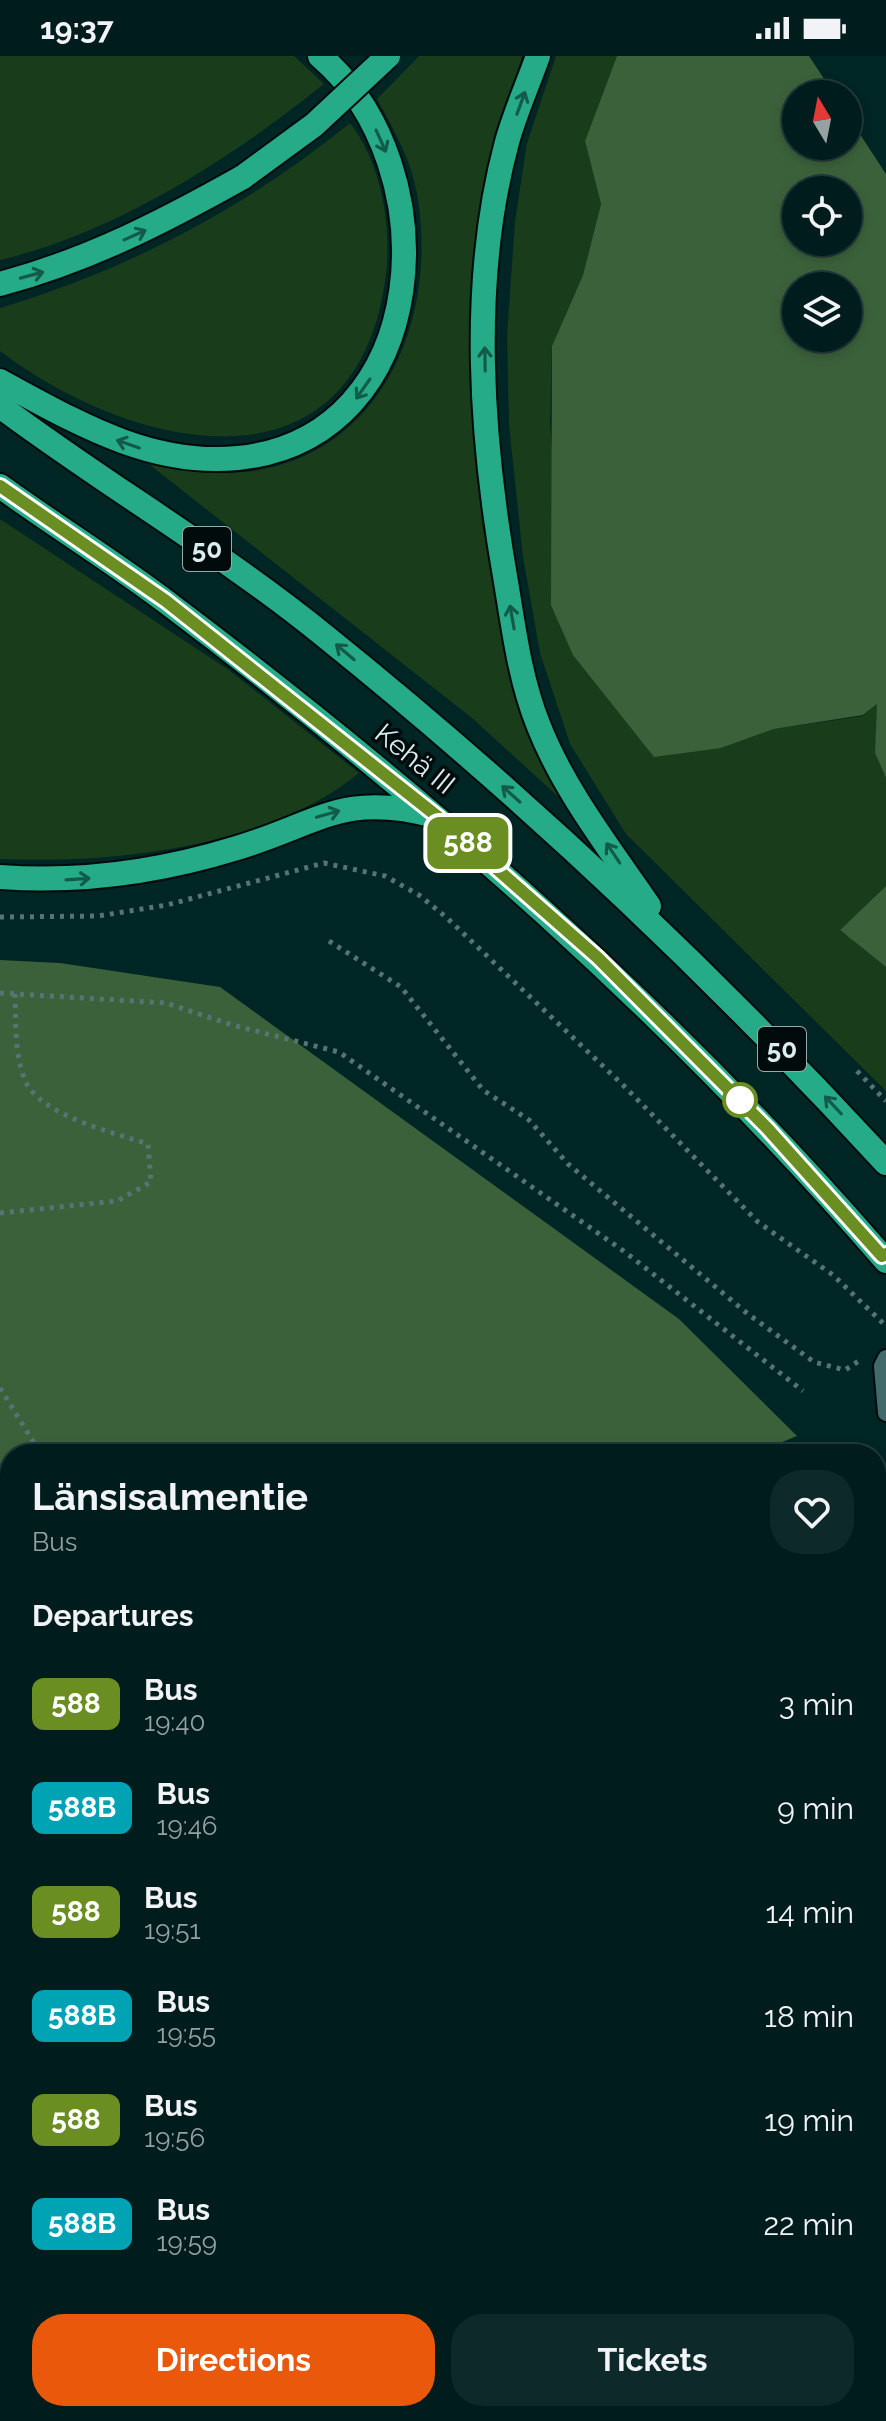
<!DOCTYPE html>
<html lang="en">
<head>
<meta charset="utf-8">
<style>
  body { margin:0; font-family:Raleway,sans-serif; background:#0e2929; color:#f1f3f6; height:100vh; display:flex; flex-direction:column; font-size:30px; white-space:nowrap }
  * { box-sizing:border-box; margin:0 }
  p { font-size:26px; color:#95a1a3 }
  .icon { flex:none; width:44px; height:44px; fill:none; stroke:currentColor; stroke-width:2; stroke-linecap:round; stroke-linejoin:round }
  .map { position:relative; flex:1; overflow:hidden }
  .details { position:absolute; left:0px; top:1388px; width:886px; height:978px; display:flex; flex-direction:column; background:#001c1c; border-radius:32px 32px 0 0; box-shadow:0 4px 12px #0003,0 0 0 2px #223a3b }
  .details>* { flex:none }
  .badge { padding:0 16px; border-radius:12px; font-size:28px; line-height:52px }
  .needle { width:52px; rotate:350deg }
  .buttons { position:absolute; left:782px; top:24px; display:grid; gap:16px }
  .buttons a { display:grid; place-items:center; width:80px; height:80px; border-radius:50%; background:#001c1c; box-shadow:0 4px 12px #0003,0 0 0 2px #223a3b; font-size:40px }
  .map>.badge { position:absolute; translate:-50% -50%; box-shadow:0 0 0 4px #fff }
  h2 { padding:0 32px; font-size:30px; line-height:72px }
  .round { display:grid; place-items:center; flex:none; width:84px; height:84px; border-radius:32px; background:#0e2929 }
  .overview { display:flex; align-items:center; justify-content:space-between; height:136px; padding:0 32px }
  h1 { font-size:38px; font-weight:700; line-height:60px }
  .cta { display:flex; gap:16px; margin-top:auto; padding:16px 32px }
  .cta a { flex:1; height:92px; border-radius:32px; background:#ea580c; color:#fff; font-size:32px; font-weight:700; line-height:92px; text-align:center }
  .cta a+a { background:#0e2929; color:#f1f3f6 }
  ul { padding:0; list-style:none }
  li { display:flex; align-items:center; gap:24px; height:104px; padding:0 32px }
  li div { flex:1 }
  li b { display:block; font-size:30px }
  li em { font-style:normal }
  li .badge { min-width:88px; font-weight:700; text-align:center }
  .status { display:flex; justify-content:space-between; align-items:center; height:56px; padding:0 40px; background:#001c1c; direction:ltr }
  .status svg { height:22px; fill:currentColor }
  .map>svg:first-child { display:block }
  .green { fill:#193c1a }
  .forest { fill:#3b613a; fill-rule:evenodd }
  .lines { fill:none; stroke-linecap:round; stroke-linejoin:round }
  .stream { stroke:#184165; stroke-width:9 }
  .lane-casing { stroke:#000c0c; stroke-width:20 }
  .highway-casing { stroke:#000c0c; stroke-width:28 }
  .path { stroke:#567474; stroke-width:5; stroke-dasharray:4 6; stroke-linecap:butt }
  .lane { stroke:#436a6a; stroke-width:16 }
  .highway { stroke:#25ab87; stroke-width:24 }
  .highway-bridge-casing { stroke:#000c0c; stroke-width:28; stroke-linecap:butt }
  .highway-bridge { stroke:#25ab87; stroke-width:24 }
  .oneway { stroke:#135b49 }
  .line-casing { stroke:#fff; stroke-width:18 }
  .line { stroke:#6b8e23; stroke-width:12 }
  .stop-dot { fill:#fff; stroke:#6b8e23; stroke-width:4 }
  .labels { text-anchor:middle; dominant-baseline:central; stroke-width:7; stroke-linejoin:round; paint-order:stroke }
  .shield { fill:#010b0b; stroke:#9aa; stroke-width:2 }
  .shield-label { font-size:26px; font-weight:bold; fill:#daeeee }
  .street-label { font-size:28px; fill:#daeeee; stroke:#010b0b }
</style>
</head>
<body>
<div class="status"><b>19:37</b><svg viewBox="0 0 49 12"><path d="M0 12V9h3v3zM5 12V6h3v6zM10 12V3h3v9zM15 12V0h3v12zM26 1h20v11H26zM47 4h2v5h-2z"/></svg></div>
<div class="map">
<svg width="886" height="2365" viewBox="0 0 886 2365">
  <rect width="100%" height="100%" fill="#002525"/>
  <g class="green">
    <path d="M 0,0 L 294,0 L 324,28 C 232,102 116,177 0,204 Z"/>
    <path d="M 419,0 L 522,0 L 492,107 L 476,337 L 482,467 L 522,657 L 563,745 L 472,662 L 150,409 C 185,414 224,420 259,414 C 386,391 436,260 418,144 C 413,107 395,76 377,43 Z"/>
    <polygon points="556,0 617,0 585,85 601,148 583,219 552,290 550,368 554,415 721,692 774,673 863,660 878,647 875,697 886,722 886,830 840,874 886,911 886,1035 626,778 570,688 540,597 523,501 509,369 507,279 515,165 527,87"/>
    <path d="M 350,67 C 381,106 392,170 386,218 C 358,446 134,397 0,295 L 0,252 C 131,212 244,153 350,67 Z"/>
    <path d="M 0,463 L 229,614 L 359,717 C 270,791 112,808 0,803 Z"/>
  </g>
  <g class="forest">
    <path d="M 617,0 L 809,0 L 834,38 L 796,38 L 796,90 L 848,90 L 848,60 L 886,118 L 886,722 L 875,697 L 877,648 L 863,659 L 774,673 L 721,692 L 654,701 L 573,599 L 551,549 L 552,290 L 583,219 L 601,148 L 585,85 ZM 848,134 L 848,186 L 796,186 L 796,134 ZM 796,230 L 848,230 L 848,282 L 796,282 Z"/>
    <polygon points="886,830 886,911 840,874"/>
    <polygon points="0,904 60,907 220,931 679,1263 797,1380 753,1398 10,1398 10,2356 739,2356 731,2365 0,2365"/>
    <polygon points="886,1504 886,1614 876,1602 876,1506"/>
    <polygon points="886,1644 886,2201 876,2206 876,1663"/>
  </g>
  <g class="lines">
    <polyline class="stream" points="0,2363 3,2365"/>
    <g class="lane-casing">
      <polyline id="lane" points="886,1302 882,1310 886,1357"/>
    </g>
    <g class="highway-casing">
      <g id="highway">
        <path d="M 538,0 C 528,28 515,57 507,86 C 469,227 481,384 506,526 C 514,574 520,623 538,668 C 563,733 610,793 649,850"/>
        <path d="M 0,228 C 89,204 163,166 243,121"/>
        <path d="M 0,325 C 74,365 150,411 238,402 C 435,382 449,110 320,0"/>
        <path d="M 0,350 C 107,430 223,497 326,581 C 526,742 712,918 886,1107"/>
        <path d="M 0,430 C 55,470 114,506 169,548 C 429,744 673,958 886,1205"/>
        <path d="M 0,821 C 81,827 159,816 237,792 C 318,768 341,736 432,759"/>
      </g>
    </g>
    <g class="path">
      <polyline points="0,861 98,860 167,849 324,807 385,820 419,839 446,861 624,1030 758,1166 833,1219 886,1270"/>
      <polyline points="329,885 401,931 483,1034 529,1064 568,1108 748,1258 814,1306 845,1314 862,1303"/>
      <polyline points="0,937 166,947 232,969 339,996 625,1196 803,1335"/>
      <polyline points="857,1015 886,1045"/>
      <path d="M 0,1157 L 117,1145 L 151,1126 L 148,1088 C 114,1077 39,1059 25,1024 C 14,997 16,966 15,937"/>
      <polyline points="0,1332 41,1398"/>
      <polyline points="876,1535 886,1538"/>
      <polyline points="0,1619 10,1644"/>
      <polyline points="0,1727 10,1680"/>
      <polyline points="876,2169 886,2164"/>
      <polyline points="575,2356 576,2365"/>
      <polyline points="687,2365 697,2356"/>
    </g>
    <use href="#lane" class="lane"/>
    <use href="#highway" class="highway"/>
    <g class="highway-bridge-casing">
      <polyline id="highway-bridge" points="243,121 314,69 388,0"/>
    </g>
    <use href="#highway-bridge" class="highway-bridge"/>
  </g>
  <defs><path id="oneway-shaft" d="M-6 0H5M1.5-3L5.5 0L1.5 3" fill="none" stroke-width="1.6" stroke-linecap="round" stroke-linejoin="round" transform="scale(2)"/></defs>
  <g class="oneway">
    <use href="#oneway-shaft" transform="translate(521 47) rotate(-70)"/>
    <use href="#oneway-shaft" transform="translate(381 85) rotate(66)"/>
    <use href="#oneway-shaft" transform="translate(135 179) rotate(-24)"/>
    <use href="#oneway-shaft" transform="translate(32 219) rotate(-15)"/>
    <use href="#oneway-shaft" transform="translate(485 303) rotate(-91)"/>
    <use href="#oneway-shaft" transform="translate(363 333) rotate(125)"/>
    <use href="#oneway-shaft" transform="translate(128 388) rotate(-161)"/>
    <use href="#oneway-shaft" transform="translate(512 561) rotate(-100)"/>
    <use href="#oneway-shaft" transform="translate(345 596) rotate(-140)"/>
    <use href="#oneway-shaft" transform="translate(511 738) rotate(-138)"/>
    <use href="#oneway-shaft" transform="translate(328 758) rotate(-16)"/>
    <use href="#oneway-shaft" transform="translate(613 797) rotate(-124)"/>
    <use href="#oneway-shaft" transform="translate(78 823) rotate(-4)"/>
    <use href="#oneway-shaft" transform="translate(833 1049) rotate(-133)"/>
  </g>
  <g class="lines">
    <g class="line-casing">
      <polyline id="line" points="0,430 166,545 438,761 598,902 767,1072 882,1200 886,1198"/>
    </g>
    <use href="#line" class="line"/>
  </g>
  <circle class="stop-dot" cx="740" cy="1044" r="16"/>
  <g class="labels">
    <g class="shield">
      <rect x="183" y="471" width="48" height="44" rx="6"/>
      <rect x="758" y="971" width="48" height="44" rx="6"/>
    </g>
    <g class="shield-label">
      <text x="207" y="493">50</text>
      <text x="782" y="993">50</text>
    </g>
    <g class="street-label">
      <text transform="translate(415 703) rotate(39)">Kehä III</text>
    </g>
  </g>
</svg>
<div class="buttons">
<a><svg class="needle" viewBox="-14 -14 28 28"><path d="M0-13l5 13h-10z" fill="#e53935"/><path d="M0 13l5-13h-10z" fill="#95a1a3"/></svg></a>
<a><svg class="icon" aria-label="locate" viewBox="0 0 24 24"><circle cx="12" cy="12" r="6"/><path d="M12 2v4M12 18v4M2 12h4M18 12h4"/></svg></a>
<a><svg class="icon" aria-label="layers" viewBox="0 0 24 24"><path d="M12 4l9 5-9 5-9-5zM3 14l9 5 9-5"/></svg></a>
</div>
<b class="badge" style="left:468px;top:787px;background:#6b8e23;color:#fff">588</b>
<section class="details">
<div class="overview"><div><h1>Länsisalmentie</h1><p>Bus</p></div><a class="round"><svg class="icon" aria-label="heart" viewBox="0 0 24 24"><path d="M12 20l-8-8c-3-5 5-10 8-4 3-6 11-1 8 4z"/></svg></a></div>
<h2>Departures</h2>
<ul>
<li><span class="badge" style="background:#6b8e23;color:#fff">588</span><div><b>Bus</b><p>19:40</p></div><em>3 min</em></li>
<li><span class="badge" style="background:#00a3b4;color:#fff">588B</span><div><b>Bus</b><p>19:46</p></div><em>9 min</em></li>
<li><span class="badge" style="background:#6b8e23;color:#fff">588</span><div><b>Bus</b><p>19:51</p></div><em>14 min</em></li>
<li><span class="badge" style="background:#00a3b4;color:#fff">588B</span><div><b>Bus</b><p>19:55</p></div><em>18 min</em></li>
<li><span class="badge" style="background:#6b8e23;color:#fff">588</span><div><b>Bus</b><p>19:56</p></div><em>19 min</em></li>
<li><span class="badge" style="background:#00a3b4;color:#fff">588B</span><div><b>Bus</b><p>19:59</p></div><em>22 min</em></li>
</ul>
<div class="cta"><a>Directions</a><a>Tickets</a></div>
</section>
</div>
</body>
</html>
